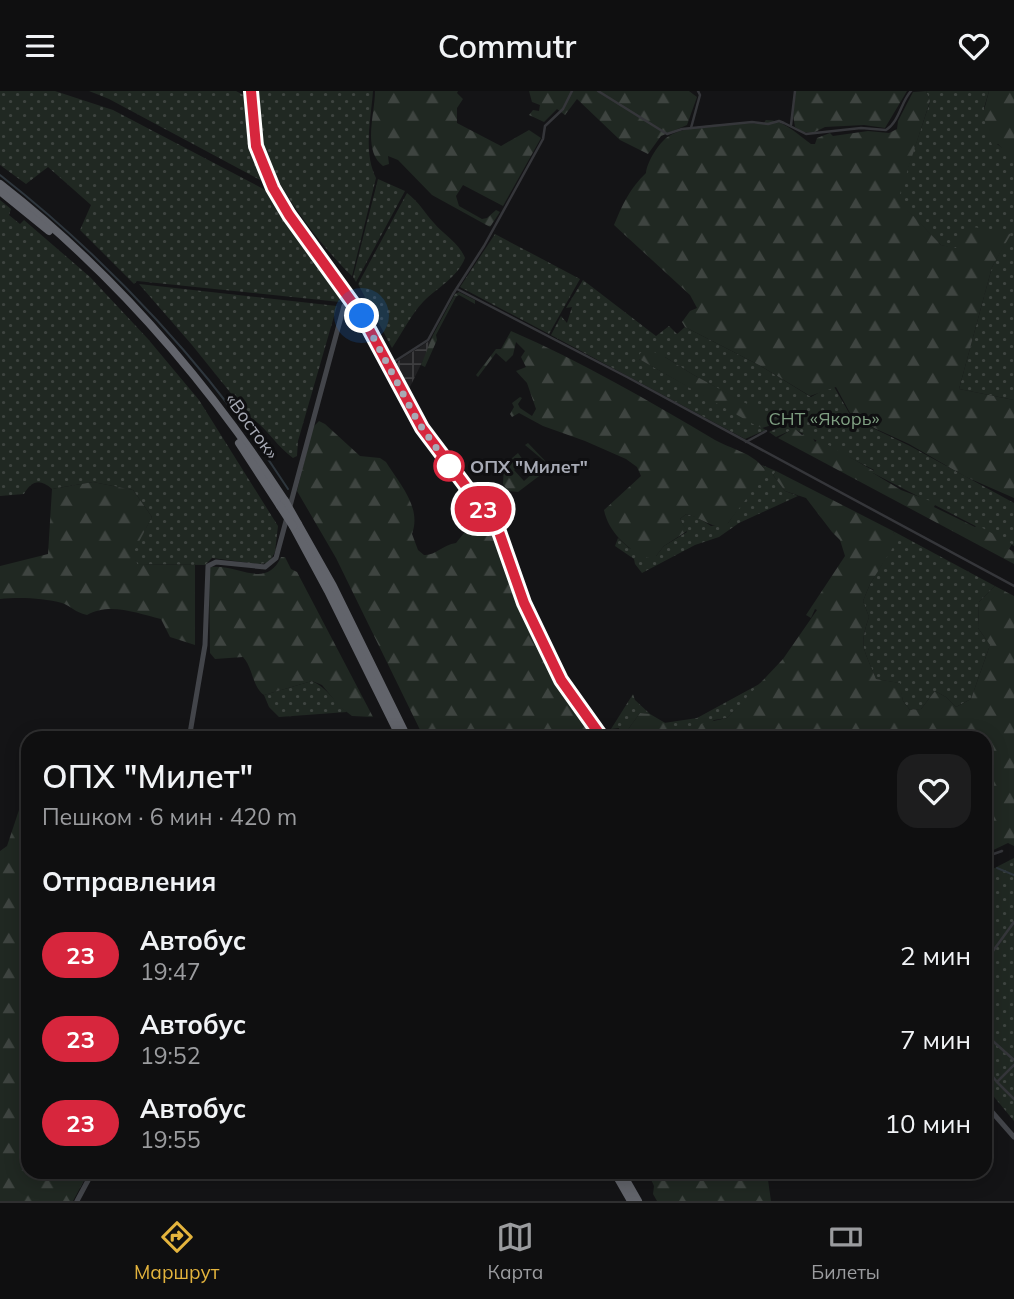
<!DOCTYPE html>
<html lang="ru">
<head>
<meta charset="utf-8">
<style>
  body { margin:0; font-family:Mulish,sans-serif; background:#1d1d1e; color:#f1f3f6; height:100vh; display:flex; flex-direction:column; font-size:26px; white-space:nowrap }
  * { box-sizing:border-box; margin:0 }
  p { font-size:23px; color:#9b9c9f }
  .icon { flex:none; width:38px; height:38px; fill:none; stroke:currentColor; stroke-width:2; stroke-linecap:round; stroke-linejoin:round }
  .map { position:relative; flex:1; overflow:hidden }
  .sheet { position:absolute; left:21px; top:640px; width:971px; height:448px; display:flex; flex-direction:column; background:#0f0f10; border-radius:21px; box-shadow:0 4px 18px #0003,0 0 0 2px #2f2f30 }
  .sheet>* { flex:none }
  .badge { padding:0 14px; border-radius:23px; font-size:24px; line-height:46px }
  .you { position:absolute; width:35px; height:35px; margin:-18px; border:5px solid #fff; border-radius:50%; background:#1a73e8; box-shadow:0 0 0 10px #1a73e833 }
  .map>.badge { position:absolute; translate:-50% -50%; box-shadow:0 0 0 4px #fff }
  h2 { padding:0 21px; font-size:26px; line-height:63px }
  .round { display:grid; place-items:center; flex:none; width:74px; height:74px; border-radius:21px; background:#1d1d1e }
  .overview { display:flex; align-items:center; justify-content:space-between; height:119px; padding:0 21px }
  h1 { font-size:33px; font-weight:600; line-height:52px }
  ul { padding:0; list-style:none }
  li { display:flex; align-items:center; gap:21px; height:84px; padding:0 21px }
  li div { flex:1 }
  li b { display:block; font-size:26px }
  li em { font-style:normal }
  li .badge { min-width:77px; font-weight:700; text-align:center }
  header { display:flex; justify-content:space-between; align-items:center; height:91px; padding:0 21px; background:#0f0f10; font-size:32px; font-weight:600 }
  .tabs { display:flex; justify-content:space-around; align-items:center; height:98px; border-top:2px solid #2f2f30; background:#0f0f10; font-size:19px; color:#9b9c9f }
  .tabs a { display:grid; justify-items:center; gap:4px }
  .tabs .active { color:#e4b43d }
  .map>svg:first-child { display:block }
  .industrial { fill:url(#industrial-grid) }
  .grass { fill:url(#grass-dots) }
  .forest { fill:url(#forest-firs) }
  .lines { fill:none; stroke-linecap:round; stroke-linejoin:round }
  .stream { stroke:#2e363d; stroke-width:2 }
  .street { stroke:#35363a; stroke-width:2.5 }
  .secondary { stroke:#43454a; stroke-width:5 }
  .highway { stroke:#62646b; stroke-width:8 }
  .highway-bridge { stroke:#62646b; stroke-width:8 }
  .line-casing { stroke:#fff; stroke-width:16 }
  .line { stroke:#d7263d; stroke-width:10 }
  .walk { stroke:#a7aab5; stroke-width:7; stroke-dasharray:0 12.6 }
  .stop-dot { fill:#fff; stroke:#d7263d; stroke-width:3.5 }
  .labels { text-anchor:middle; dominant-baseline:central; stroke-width:6; stroke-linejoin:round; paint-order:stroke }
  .park-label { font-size:18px; fill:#7f9f82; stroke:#0f0f11 }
  .street-label { font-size:18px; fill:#a7aab5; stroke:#0f0f11 }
  .stop-label { font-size:18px; font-weight:bold; fill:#a7aab5; stroke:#0f0f11; text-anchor:start }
</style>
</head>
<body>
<header><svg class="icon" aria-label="menu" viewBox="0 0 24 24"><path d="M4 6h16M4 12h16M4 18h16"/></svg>Commutr<svg class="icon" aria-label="heart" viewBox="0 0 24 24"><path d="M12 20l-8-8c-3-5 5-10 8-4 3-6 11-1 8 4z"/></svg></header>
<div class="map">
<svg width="1014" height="1110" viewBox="0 0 1014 1110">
  <defs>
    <pattern id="industrial-grid" width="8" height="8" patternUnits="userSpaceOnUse" patternTransform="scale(1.75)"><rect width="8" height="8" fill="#202022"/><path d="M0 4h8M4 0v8" fill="none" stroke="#3e3e40"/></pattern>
    <pattern id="grass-dots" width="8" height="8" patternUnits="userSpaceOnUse" patternTransform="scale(1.75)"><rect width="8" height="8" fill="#202822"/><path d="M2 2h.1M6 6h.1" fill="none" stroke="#3e4440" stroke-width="1.8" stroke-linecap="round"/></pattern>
    <pattern id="forest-firs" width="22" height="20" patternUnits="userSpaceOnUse" patternTransform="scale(1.75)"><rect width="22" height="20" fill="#202822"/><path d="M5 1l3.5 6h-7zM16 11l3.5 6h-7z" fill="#3e4440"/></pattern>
  </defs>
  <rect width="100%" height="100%" fill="#141416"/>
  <polygon class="industrial" points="434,247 406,304 392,274"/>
  <g class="grass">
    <polygon points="0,0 55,0 113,19 271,102 339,201 340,211 137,190 134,193 80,139 91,114 48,76 26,93 0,74"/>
    <polygon points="89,0 236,0 249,7 255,61 267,90 264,91 109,8"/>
    <path d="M 259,0 L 373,0 C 371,28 363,61 376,87 L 352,185 C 323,158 269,88 261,49 C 258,34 260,16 259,0 Z"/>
    <polygon points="926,0 989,0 984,17 992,53 997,53 1005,59 1014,61 1014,309 959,298 992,176 1010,143 956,158 941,154 897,109 930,11"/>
    <polygon points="378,88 405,100 356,191 353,186"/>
    <path d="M 407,102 C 419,111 424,121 434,132 C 443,143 460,153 465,167 C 457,187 438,196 423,211 C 411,224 402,242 392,257 L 358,193 Z"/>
    <path d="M 0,109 L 11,118 L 9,124 L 20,133 L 24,129 L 90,186 L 148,248 L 199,309 L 278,435 L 275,461 L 269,472 L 257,473 L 212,467 L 205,474 L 137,473 L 132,462 L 152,426 L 133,399 L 93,391 L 52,398 C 40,387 31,390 24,403 L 0,405 Z"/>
    <polygon points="495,143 580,188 549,243 460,196"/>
    <polygon points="583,189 656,245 669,235 677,243 685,236 759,274 811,306 833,294 852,327 910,355 1014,412 1014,455 873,382 874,379 794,338 776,346 769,341 793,330 796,324 782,331 775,323 767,325 692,283 665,266 639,268 766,339 745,348 551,244 561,225 567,232 572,216 566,217"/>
    <path d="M 139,193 L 337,215 L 298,350 L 297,365 L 293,367 C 276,355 267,337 250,326 L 192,254 Z"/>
    <polygon points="762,374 776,380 773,384 785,400 798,405 739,432 719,446 695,454 642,482 635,473 634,468 615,455 618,447 629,457 656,465 664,455 687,441 680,428 686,423 697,426 711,435 728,432 765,379"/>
    <path d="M 893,440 L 995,495 L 979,511 L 978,537 L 990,554 L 971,608 L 956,616 L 946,606 L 935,600 L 921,618 L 910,619 L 903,610 L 899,592 L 876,588 C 865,559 858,557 869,526 L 863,510 L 870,493 L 896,450 Z"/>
    <path d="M 312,590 C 328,597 334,611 347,621 L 279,626 L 269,616 L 264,604 Z"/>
    <polygon points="763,591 727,627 714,629 696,645 685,647 686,646 664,632 697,627"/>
    <polygon points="633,603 635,609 650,623 640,622 624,644 606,647 603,644 611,645 619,642 619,637 611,638"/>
    <polygon points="1014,767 1014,1030 985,995 985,782"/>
  </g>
  <g class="forest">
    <path d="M 375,0 L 458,0 L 457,2 L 463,8 L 457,17 L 457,32 L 501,55 L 529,39 L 541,47 L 503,115 L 463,94 L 456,105 L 459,115 L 482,128 L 487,127 L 496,119 L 500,121 L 490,136 L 432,104 L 398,69 L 388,65 L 389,73 L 383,75 C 362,59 375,23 375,0 Z"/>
    <polygon points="529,0 689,0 697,6 687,34 661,45 648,63 620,49 577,8 565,24 557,18 544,31 529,24 533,19 539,20 540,14 532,11"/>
    <polygon points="796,0 907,0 885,37 864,34 825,36 813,42 803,41 795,36 793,24"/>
    <path d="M 926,0 L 930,10 L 898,109 L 941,154 L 956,157 L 968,135 L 1011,143 L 992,176 L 959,298 L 1014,309 L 1014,407 L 966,386 L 909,353 L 861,331 L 850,322 L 836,296 L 810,305 L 759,274 L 685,236 L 682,231 L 690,220 L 697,217 L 690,204 L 614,134 C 622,114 630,97 646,82 C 647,71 659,51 669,45 C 689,33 740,31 763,33 L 766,29 C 784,29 797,43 811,53 L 815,53 L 817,47 L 830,42 L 833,45 L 868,40 L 889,42 L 897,38 L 898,30 L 913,1 Z"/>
    <polygon points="989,0 1014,0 1014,61 1007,63 998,53 992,54 983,23"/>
    <polygon points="459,201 475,209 475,213 459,204 456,206 436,244 437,249 425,276 421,274 433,244 455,203"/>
    <path d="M 511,240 C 581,270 649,310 715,349 C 731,358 754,362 765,379 L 759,391 L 728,432 L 722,436 C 708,435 700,426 686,423 L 680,428 L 687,440 L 664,455 L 656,465 L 648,467 C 628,460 608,440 604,419 L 641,385 L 637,376 L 626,368 L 585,350 L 543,335 L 519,322 L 512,326 L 510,323 L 514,316 L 512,312 L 520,306 L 522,307 L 518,313 L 520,317 L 532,325 L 536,318 L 527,292 L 516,280 L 526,276 L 521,266 L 525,260 L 516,251 L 513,264 L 506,271 L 496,262 L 478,286 L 476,284 L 496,258 L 501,258 Z"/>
    <polygon points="645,257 665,266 692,283 767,324 775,323 782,331 762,337 753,333 639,268 638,265"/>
    <path d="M 319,330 L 325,333 L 360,365 L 380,367 L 386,371 C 399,392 422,416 412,443 L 418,459 L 424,464 C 435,465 442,454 456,452 L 472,432 L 475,420 L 449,385 L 450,382 L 452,383 L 488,428 L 491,440 L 499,449 L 512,494 L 530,533 L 531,543 L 543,556 L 567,605 L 598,647 L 424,647 L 336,467 L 297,400 L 313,336 Z"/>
    <polygon points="794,337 802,344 806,342 812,345 815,351 818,348 874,380 873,382 901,399 936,412 934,416 975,436 977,434 1012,453 1009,458 1014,461 1014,473 778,347"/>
    <polygon points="528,352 551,376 518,401 508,400 503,393 504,374 518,362 523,369 514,379 524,390 533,382 549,374 525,354"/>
    <path d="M 776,380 L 893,440 L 897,450 L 870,493 L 863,510 L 869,526 C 858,557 865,559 876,588 L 900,592 L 903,610 L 910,619 L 921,618 L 935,600 L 946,606 L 956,616 L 971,608 L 990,554 L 978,537 L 979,511 L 995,495 L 1014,505 L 1014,755 L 1008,752 L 985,763 L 985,648 L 688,647 L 696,645 L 695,634 L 727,627 L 783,568 L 817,519 L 815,518 L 811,527 L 806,524 L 845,465 L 840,449 L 832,441 L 806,407 L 785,400 L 773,384 Z"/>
    <path d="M 93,391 L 133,399 L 152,426 L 133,462 L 137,473 L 195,474 L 195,554 L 170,546 L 161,528 C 137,522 109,511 87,524 C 74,521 71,515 62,512 C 44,507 19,506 0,508 L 0,475 L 48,463 L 52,398 Z"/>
    <path d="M 281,466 L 285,466 L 291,478 L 297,481 L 373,626 L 352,625 L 339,615 L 322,594 L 312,590 L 264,604 C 252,595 253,577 243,566 L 215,568 L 210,562 L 209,479 L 211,476 C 239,473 266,499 281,466 Z"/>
    <polygon points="640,622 650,623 684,643 686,646 614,647 624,644"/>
    <polygon points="28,715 28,1082 88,1082 73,1110 0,1110 0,760 7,755 20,716"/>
    <polygon points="648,1082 767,1082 771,1110 657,1110 653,1103 654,1095"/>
  </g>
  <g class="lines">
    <g class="stream">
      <path d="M 0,84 C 111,171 211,279 288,398"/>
      <polyline points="997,777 1014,784"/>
    </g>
    <g class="street">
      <path d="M 598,0 L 667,43 L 682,38 L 752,31 L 768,33 L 779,30 L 784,32 L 806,43 L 861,37 L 886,39 C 899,31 901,11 911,0"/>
      <polyline points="791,34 795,0"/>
      <polyline points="691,37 700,4 698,0"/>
      <polyline points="457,198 627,286 1014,495"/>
      <polyline points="389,274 428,249 453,203 484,155 543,48 545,35 563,18 572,0"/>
      <polyline points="746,351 766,340"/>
      <polyline points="985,766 1002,760"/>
      <polyline points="985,871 1014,831"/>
      <polyline points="985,943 1014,969"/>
      <polyline points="985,976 997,991 1014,974"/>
      <polyline points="997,991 1014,1008"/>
    </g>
    <g class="secondary">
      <polyline points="251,0 256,55 273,97 289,123 362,225 425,343 495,434 503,448 524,512 561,589 603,648"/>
      <polyline points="189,648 205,554 208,475 216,471 265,476 276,467 344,215 351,207"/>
      <polyline points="985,1013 1014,1046"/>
      <polyline points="77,1110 92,1082"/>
    </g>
    <g class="highway">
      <path d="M 0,93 C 113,181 207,290 285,410"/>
      <polyline points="0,100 49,140"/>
      <polyline points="239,352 280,415"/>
      <polyline points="298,433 333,495 408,648"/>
      <polyline points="293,435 328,500 401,648"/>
      <polyline points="615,1082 631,1110"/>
      <polyline points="622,1082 638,1110"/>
    </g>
    <g class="highway-bridge">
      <polyline points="285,410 298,433"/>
      <polyline points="280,415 293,435"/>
    </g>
  </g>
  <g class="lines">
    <g class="line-casing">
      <polyline id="line" points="251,0 256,55 273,97 289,124 362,225 422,337 498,438 524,512 561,589 603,648"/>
    </g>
    <use href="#line" class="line"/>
    <polyline class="walk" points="362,225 418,331 449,375"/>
  </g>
  <circle class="stop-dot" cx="449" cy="375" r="14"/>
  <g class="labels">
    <g class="park-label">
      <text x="824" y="327">СНТ «Якорь»</text>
    </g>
    <g class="street-label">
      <text transform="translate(252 335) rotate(54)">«Восток»</text>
    </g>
    <g class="stop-label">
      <text x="470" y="375">ОПХ "Милет"</text>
    </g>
  </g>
</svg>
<div class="you" style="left:362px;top:225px"></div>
<b class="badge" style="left:483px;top:418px;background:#d7263d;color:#fff">23</b>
<section class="sheet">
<div class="overview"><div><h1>ОПХ &quot;Милет&quot;</h1><p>Пешком · 6 мин · 420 m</p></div><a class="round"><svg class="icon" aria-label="heart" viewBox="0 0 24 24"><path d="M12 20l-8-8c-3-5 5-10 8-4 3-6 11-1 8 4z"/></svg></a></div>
<h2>Отправления</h2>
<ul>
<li><span class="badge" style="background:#d7263d;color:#fff">23</span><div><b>Автобус</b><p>19:47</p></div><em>2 мин</em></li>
<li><span class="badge" style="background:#d7263d;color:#fff">23</span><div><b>Автобус</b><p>19:52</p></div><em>7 мин</em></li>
<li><span class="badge" style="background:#d7263d;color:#fff">23</span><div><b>Автобус</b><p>19:55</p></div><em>10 мин</em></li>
</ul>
</section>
</div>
<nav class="tabs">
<a class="active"><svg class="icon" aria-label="directions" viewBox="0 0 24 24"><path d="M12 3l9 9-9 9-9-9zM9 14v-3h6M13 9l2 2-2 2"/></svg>Маршрут</a>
<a><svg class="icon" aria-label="map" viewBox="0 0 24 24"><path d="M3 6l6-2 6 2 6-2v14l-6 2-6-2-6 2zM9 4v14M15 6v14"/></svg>Карта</a>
<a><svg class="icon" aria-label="tickets" viewBox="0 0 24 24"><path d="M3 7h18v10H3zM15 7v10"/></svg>Билеты</a>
</nav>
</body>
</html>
